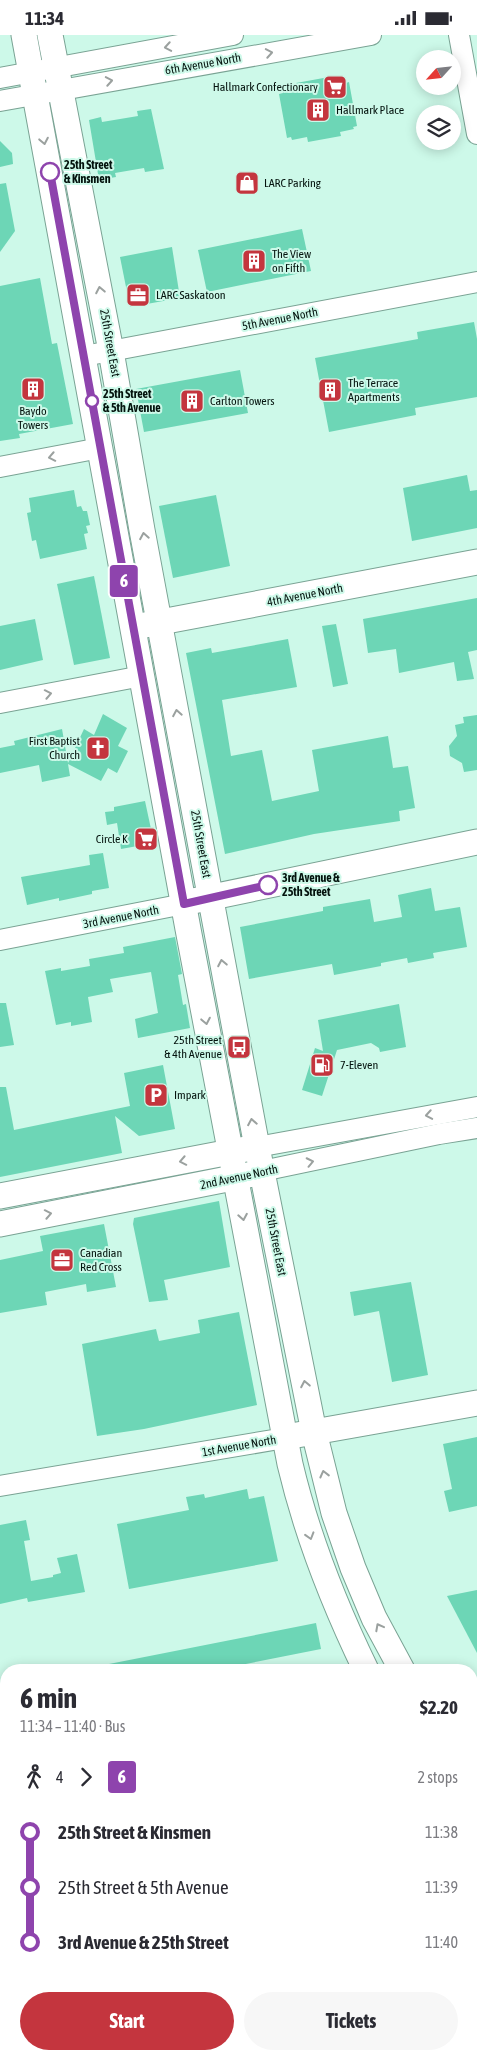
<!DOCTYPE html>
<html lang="en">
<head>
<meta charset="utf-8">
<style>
  body { margin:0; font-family:"Asap Condensed",sans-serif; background:#f7f7f7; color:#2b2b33; height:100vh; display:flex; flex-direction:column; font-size:19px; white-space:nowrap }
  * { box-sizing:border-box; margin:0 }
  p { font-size:16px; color:#7c7c81 }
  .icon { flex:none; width:28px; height:28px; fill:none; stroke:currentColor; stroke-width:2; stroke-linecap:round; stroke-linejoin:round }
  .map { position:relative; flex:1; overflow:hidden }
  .panel { position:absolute; left:0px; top:1629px; width:478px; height:396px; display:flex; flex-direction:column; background:#fff; border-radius:20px 20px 0 0; box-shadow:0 2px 12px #0003 }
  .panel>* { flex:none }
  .badge { padding:0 10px; border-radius:4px; font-size:18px; line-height:32px }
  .needle { width:32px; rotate:243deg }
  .fabs { position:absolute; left:416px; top:15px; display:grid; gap:10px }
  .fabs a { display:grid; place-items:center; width:45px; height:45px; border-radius:50%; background:#fff; box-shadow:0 2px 12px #0003; font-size:25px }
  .map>.badge { position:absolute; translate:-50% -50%; box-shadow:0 0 0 2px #fff }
  .legs { display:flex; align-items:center; gap:8px; height:55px; padding:0 20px; font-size:16px }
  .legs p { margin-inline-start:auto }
  .headline { display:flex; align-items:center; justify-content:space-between; height:85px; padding:0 20px }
  h1 { font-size:28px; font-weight:700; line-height:38px }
  .button { display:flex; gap:10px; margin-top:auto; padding:10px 20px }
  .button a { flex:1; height:58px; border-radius:30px; background:#c4353e; color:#fff; font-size:20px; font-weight:700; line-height:58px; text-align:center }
  .button a+a { background:#f7f7f7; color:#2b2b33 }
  ul { padding:0 20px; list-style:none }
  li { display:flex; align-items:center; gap:18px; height:55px; font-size:19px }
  li i { display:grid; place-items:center; width:8px; height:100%; margin:0 6px; background:currentColor }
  li i::after { content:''; width:12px; height:12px; margin:-6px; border:4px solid; border-radius:50%; background:#fff }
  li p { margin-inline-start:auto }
  li:first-child i { background:linear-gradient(#0000 50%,currentColor 0) }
  li:last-child i { background:linear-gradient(currentColor 50%,#0000 0) }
  .status { display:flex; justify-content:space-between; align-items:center; height:35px; padding:0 25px; background:#fff; direction:ltr }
  .status svg { height:14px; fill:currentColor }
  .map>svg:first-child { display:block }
  .building { fill:#6dd6b6 }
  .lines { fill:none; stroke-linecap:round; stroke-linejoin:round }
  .minor-casing { stroke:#7aa394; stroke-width:22 }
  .major-casing { stroke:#7aa394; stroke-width:27 }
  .minor { stroke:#fff; stroke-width:20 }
  .major { stroke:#fff; stroke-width:25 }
  .oneway { stroke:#9ba19f }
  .line-1-casing { stroke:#fff; stroke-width:11 }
  .line-1 { stroke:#8e44ad; stroke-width:8 }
  .stop-1-dot { fill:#fff; stroke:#8e44ad; stroke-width:2.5 }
  .labels { text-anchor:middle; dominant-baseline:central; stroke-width:4; stroke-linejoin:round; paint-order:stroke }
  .street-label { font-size:12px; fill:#04130e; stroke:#cdf9e9 }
  .poi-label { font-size:12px; fill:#04130e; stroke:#cdf9e9; text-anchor:start }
  .stop-label { font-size:12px; font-weight:bold; fill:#04130e; stroke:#cdf9e9; text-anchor:start }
</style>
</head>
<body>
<div class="status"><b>11:34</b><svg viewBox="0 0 49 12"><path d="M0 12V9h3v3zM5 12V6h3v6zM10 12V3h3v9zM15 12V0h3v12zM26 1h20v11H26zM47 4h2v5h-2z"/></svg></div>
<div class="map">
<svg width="477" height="2024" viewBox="0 0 477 2024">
  <rect width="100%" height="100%" fill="#cdf9e9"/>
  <g class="building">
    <polygon points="329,42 330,48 345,45 346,48 349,47 357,91 353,92 354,94 340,97 341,101 308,107 307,102 292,105 291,102 287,103 279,59 283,58 283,55 297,52 296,48"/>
    <polygon points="151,74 164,134 145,137 144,133 115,138 116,142 99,145 89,85 101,82 102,87 138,81 137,76"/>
    <polygon points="0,106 12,118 13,129 0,132"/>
    <polygon points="6,148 15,196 0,217 0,149"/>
    <polygon points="302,194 311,236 207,257 198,215"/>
    <polygon points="172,212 180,263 130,272 120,222"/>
    <polygon points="40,243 52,309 57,308 73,389 19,399 20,403 0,406 0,251"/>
    <polygon points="474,287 477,304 477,362 415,373 416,380 329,397 315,323 418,304 417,297"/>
    <polygon points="240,335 248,378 144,397 136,354"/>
    <polygon points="467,440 470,456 477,455 477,493 412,506 403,453"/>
    <polygon points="74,455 77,472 81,471 83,476 87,476 90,490 86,491 88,498 84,499 87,514 40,524 36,505 32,506 27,478 31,477 29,463"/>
    <polygon points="216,460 230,531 173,543 159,471"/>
    <polygon points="94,541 110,623 74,630 57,549"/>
    <polygon points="477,563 477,615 468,617 474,644 457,646 454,627 399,638 396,614 368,618 363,584"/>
    <polygon points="35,584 43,625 0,635 0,591"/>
    <polygon points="336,589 348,649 333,652 322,591"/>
    <polygon points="288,604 297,652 222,665 231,721 262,715 272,766 319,756 312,715 388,701 393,733 408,731 415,773 399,776 400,786 314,799 225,819 186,618 211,613 212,618"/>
    <polygon points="103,679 127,693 118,711 128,716 117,738 108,733 101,746 68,729 70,741 42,747 39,730 0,738 0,713 15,710 14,706 62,694 68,728 84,694 94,700"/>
    <polygon points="477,680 477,735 464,737 462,728 450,721 449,711 457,701 455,690 464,688 463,682"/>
    <polygon points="145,766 154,808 121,814 117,788 107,790 105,777 114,776 114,772"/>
    <polygon points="103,818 109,853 92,856 92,859 59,866 59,863 27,870 21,842 90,830 89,820"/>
    <polygon points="431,853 435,876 460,872 467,912 433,918 434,923 408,928 407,923 381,928 381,931 334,940 332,929 249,944 240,892 323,876 323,872 370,864 374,887 402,882 398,860"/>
    <polygon points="175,902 182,939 178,940 183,970 186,969 190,993 138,1003 135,984 158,978 151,937 110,944 113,957 88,962 92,987 71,991 71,987 56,990 45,936 61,933 61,936 90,931 89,924 124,918 123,912"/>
    <polygon points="0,968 6,968 14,1010 0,1012"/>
    <polygon points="399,969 406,1012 380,1017 379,1013 371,1008 337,1015 322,1061 302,1055 315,1013 323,1016 318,985"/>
    <polygon points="163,1030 175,1094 139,1101 115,1081 122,1118 0,1142 0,1052 6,1052 14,1095 130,1071 124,1038"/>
    <polygon points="219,1166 230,1232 164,1245 168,1265 149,1267 133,1189 134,1183"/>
    <polygon points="104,1189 116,1252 87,1257 86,1249 45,1257 47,1270 0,1278 0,1225 43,1216 40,1201"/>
    <polygon points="411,1247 428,1340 392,1347 379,1276 354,1281 350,1257"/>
    <polygon points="239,1277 257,1370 144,1394 97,1401 82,1309 156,1294 159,1306 200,1298 198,1285"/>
    <polygon points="477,1402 477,1471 449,1477 444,1456 452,1454 443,1409"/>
    <polygon points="247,1454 249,1464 264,1461 278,1526 129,1554 117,1489 189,1475 186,1462 204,1459 205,1463"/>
    <polygon points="26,1485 30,1505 24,1506 31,1546 53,1542 53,1540 61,1538 57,1523 77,1519 85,1557 28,1567 27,1563 0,1569 0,1490"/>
    <polygon points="477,1555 477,1618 447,1561"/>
    <polygon points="316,1588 321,1614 215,1635 110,1635 109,1629"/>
  </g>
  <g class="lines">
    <g class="minor-casing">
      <g id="minor">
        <polyline points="459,0 477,99"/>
        <polyline points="0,43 233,0"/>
        <polyline points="0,66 371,0"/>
        <polyline points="84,321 477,247"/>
        <polyline points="0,432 100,413"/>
        <polyline points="0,668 142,641"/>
        <polyline points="0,905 184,869"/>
        <polyline points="257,1112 477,1072"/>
        <polyline points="262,1136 439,1099 477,1093"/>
        <polyline points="0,1451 285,1403"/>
        <polyline points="0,1739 6,1735"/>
      </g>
    </g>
    <g class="major-casing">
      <g id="major">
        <path d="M 24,0 L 188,894 L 290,1429 C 307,1501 334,1569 366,1635"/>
        <polyline points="50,0 111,316 142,495 257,1112 314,1397 334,1478 353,1533 374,1583 402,1635"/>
        <polyline points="145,590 477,527"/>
        <polyline points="193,866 477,807"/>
        <polyline points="0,1161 246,1114"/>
        <polyline points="0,1189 253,1139"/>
        <polyline points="297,1400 477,1368"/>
        <polyline points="471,1751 477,1758"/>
        <polyline points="471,1802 477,1809"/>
      </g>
    </g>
    <use href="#minor" class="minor"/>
    <use href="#major" class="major"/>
  </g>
  <defs><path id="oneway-chevron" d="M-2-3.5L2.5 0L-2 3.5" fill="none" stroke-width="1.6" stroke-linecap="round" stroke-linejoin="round" transform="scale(1.25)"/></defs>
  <g class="oneway">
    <use href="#oneway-chevron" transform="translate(168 12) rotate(170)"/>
    <use href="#oneway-chevron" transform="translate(269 18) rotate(-10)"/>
    <use href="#oneway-chevron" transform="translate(109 46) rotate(-10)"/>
    <use href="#oneway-chevron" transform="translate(44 106) rotate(79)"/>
    <use href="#oneway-chevron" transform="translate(100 255) rotate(-101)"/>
    <use href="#oneway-chevron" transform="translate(52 422) rotate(169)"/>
    <use href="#oneway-chevron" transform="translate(144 501) rotate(-100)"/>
    <use href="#oneway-chevron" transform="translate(48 659) rotate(-11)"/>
    <use href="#oneway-chevron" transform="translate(177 678) rotate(-100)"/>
    <use href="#oneway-chevron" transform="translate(222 928) rotate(-101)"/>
    <use href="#oneway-chevron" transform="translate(206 986) rotate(79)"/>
    <use href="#oneway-chevron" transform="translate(429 1080) rotate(170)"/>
    <use href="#oneway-chevron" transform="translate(252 1087) rotate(-100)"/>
    <use href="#oneway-chevron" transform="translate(183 1126) rotate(169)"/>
    <use href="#oneway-chevron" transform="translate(310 1127) rotate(-12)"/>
    <use href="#oneway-chevron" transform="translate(48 1179) rotate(-11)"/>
    <use href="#oneway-chevron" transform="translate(243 1182) rotate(80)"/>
    <use href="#oneway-chevron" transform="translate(305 1349) rotate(-101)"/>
    <use href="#oneway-chevron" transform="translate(324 1439) rotate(-104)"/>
    <use href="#oneway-chevron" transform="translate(310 1501) rotate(73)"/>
    <use href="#oneway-chevron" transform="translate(379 1592) rotate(-118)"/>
  </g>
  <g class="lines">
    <g class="line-1-casing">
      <polyline id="line-1" points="50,137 184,869 268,850"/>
    </g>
    <use href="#line-1" class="line-1"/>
  </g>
  <defs>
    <g id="supermarket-square" transform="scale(1.25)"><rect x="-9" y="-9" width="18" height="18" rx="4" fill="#c4353e" stroke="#cdf9e9"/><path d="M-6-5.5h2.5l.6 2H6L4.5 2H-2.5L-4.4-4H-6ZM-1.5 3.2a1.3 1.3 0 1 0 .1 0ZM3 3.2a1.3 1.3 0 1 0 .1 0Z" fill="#fff"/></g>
    <g id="building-square" transform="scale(1.25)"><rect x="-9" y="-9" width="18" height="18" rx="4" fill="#c4353e" stroke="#cdf9e9"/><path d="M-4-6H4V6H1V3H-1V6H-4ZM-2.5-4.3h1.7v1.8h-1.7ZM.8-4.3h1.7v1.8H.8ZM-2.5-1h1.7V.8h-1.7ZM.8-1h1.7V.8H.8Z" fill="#fff"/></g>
    <g id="shop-square" transform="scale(1.25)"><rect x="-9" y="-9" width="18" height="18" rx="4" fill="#c4353e" stroke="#cdf9e9"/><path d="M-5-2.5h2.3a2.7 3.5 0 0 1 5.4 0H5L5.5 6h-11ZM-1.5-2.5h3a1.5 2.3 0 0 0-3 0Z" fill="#fff"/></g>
    <g id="office-square" transform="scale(1.25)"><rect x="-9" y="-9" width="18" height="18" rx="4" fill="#c4353e" stroke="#cdf9e9"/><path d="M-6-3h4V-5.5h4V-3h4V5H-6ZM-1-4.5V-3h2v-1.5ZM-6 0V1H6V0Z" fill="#fff"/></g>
    <g id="church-square" transform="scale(1.25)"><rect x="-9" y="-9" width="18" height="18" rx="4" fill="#c4353e" stroke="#cdf9e9"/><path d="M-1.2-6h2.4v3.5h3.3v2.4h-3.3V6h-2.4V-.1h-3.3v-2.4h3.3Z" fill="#fff"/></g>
    <g id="bus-square" transform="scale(1.25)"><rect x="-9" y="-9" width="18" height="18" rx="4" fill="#c4353e" stroke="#cdf9e9"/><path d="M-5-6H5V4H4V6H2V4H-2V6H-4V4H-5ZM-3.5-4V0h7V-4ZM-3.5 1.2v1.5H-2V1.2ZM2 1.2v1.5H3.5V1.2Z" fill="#fff"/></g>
    <g id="fuel-square" transform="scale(1.25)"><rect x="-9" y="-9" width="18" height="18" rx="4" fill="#c4353e" stroke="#cdf9e9"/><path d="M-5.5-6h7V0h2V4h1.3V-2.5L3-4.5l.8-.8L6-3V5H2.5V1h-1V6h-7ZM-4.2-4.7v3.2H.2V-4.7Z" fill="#fff"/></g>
    <g id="parking-square" transform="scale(1.25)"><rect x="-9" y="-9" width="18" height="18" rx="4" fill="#c4353e" stroke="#cdf9e9"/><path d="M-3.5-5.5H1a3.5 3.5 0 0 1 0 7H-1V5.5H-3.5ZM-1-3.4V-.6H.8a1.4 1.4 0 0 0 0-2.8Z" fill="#fff"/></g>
  </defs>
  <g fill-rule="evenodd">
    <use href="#supermarket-square" x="335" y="52"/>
    <use href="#building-square" x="318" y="75"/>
    <use href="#shop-square" x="247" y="148"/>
    <use href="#building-square" x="254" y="226"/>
    <use href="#office-square" x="138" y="260"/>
    <use href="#building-square" x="33" y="354"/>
    <use href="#building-square" x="330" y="355"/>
    <use href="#building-square" x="192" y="366"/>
    <use href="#church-square" x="98" y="713"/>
    <use href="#supermarket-square" x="146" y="804"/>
    <use href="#bus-square" x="239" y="1012"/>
    <use href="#fuel-square" x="322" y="1030"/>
    <use href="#parking-square" x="156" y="1060"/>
    <use href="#office-square" x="62" y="1225"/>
  </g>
  <g class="stop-1-dot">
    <circle cx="50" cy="137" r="9"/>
    <circle cx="92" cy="366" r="6"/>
    <circle cx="268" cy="850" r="9"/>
  </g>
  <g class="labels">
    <g class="street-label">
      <text transform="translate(203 29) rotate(-10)">6th Avenue North</text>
      <text transform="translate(280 284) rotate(-11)">5th Avenue North</text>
      <text transform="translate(110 308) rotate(80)">25th Street East</text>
      <text transform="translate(305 560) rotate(-11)">4th Avenue North</text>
      <text transform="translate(201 809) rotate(80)">25th Street East</text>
      <text transform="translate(121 882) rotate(-11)">3rd Avenue North</text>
      <text transform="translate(239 1142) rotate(-12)">2nd Avenue North</text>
      <text transform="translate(276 1207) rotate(79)">25th Street East</text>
      <text transform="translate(239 1411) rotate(-10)">1st Avenue North</text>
    </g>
    <g class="poi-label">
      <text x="318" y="52" text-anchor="end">Hallmark Confectionary</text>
      <text x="336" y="75">Hallmark Place</text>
      <text x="264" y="148">LARC Parking</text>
      <text x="272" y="219">The View<tspan x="272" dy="14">on Fifth</tspan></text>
      <text x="156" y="260">LARC Saskatoon</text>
      <text x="348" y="348">The Terrace<tspan x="348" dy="14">Apartments</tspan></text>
      <text x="210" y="366">Carlton Towers</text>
      <text x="33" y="376" text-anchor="middle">Baydo<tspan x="33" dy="14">Towers</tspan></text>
      <text x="80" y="706" text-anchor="end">First Baptist<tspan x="80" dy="14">Church</tspan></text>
      <text x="128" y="804" text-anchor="end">Circle K</text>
      <text x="222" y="1005" text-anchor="end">25th Street<tspan x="222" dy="14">&amp; 4th Avenue</tspan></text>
      <text x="340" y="1030">7-Eleven</text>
      <text x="174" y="1060">Impark</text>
      <text x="80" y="1218">Canadian<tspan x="80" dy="14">Red Cross</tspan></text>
    </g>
    <g class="stop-label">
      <text x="64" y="130">25th Street<tspan x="64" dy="14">&amp; Kinsmen</tspan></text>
      <text x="103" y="359">25th Street<tspan x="103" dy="14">&amp; 5th Avenue</tspan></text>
      <text x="282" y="843">3rd Avenue &amp;<tspan x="282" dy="14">25th Street</tspan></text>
    </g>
  </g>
</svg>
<div class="fabs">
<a><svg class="needle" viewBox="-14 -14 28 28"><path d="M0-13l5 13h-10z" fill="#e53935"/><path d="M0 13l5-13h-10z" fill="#7c7c81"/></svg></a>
<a><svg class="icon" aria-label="layers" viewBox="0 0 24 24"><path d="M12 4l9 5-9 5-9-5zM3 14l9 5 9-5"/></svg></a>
</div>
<b class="badge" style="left:124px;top:546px;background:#8e44ad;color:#fff">6</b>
<section class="panel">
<div class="headline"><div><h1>6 min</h1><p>11:34 – 11:40 · Bus</p></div><b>$2.20</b></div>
<div class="legs"><svg class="icon" aria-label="walk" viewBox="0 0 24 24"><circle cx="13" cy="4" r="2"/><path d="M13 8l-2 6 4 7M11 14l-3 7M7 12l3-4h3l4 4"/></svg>4<svg class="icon" aria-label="forward" viewBox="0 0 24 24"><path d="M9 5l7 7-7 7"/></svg><b class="badge" style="background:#8e44ad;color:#fff">6</b><p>2 stops</p></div>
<ul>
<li><i style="color:#8e44ad"></i><b>25th Street &amp; Kinsmen</b><p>11:38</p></li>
<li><i style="color:#8e44ad"></i><span>25th Street &amp; 5th Avenue</span><p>11:39</p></li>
<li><i style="color:#8e44ad"></i><b>3rd Avenue &amp; 25th Street</b><p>11:40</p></li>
</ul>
<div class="button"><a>Start</a><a>Tickets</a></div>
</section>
</div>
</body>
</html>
